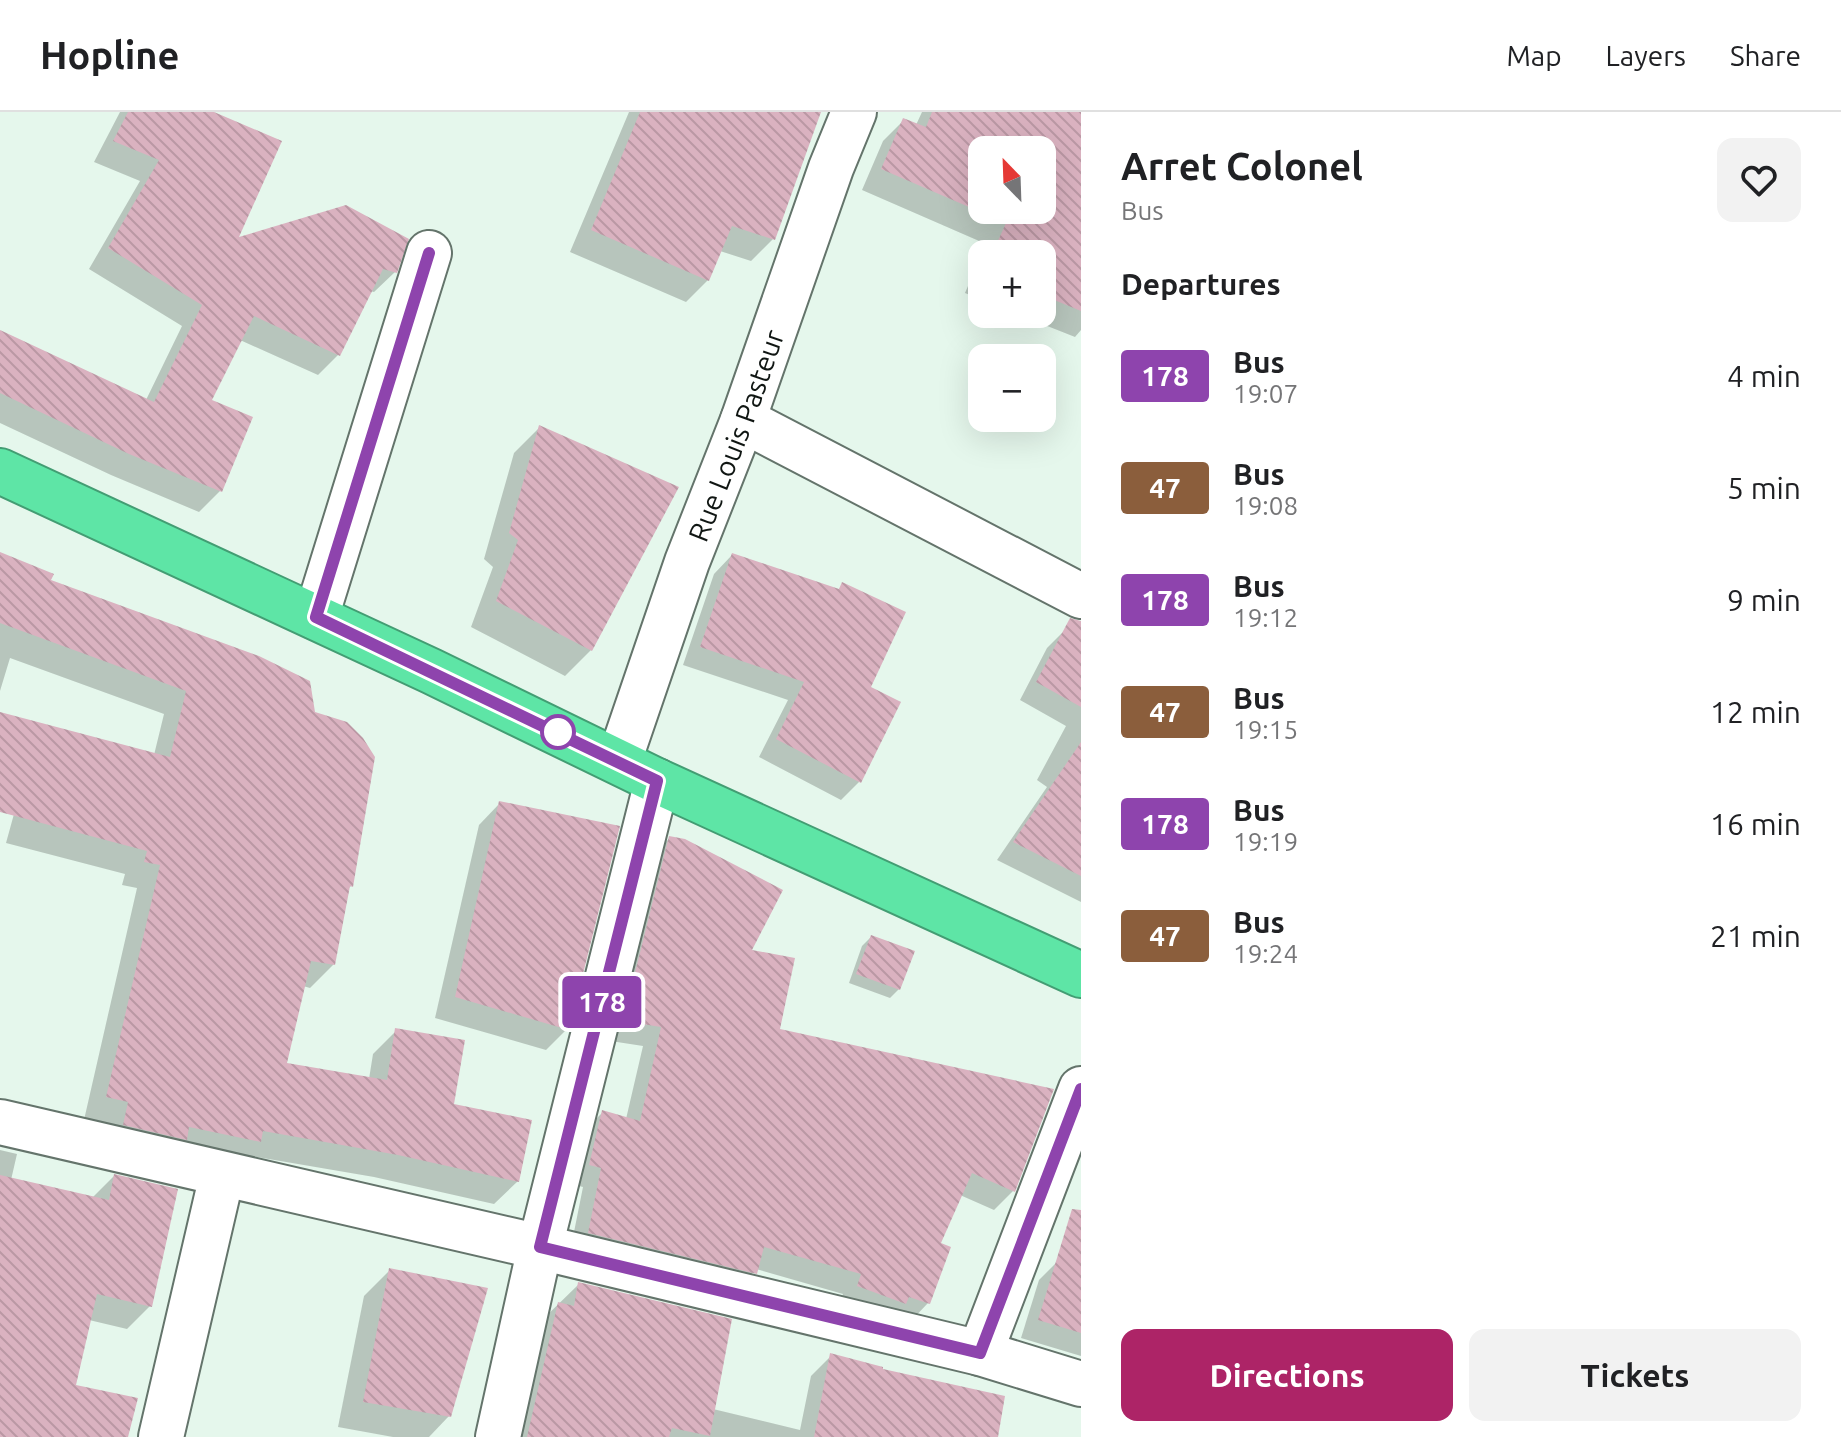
<!DOCTYPE html>
<html lang="en">
<head>
<meta charset="utf-8">
<style>
  body { margin:0; font-family:Ubuntu,sans-serif; background:#f2f2f2; color:#202124; height:100vh; display:flex; flex-direction:column; font-size:30px; white-space:nowrap }
  * { box-sizing:border-box; margin:0 }
  p { font-size:26px; color:#757577 }
  .icon { flex:none; width:44px; height:44px; fill:none; stroke:currentColor; stroke-width:2; stroke-linecap:round; stroke-linejoin:round }
  .map { position:relative; flex:1; overflow:hidden }
  .sheet { display:flex; flex-direction:column; background:#fff; width:760px }
  .sheet>* { flex:none }
  .badge { padding:0 16px; border-radius:6px; font-size:28px; line-height:52px }
  .needle { width:52px; rotate:337deg }
  .buttons { position:absolute; left:968px; top:24px; display:grid; gap:16px }
  .buttons a { display:grid; place-items:center; width:88px; height:88px; border-radius:16px; background:#fff; box-shadow:0 8px 32px #0002; font-size:40px }
  .map>.badge { position:absolute; translate:-50% -50%; box-shadow:0 0 0 4px #fff }
  h2 { padding:0 40px; font-size:30px; line-height:72px }
  .round { display:grid; place-items:center; flex:none; width:84px; height:84px; border-radius:16px; background:#f2f2f2 }
  .head { display:flex; align-items:center; justify-content:space-between; height:136px; padding:0 40px }
  h1 { font-size:38px; font-weight:700; line-height:60px }
  .primary-button { display:flex; gap:16px; margin-top:auto; padding:16px 40px }
  .primary-button a { flex:1; height:92px; border-radius:16px; background:#ad2467; color:#fff; font-size:32px; font-weight:700; line-height:92px; text-align:center }
  .primary-button a+a { background:#f2f2f2; color:#202124 }
  ul { padding:0; list-style:none }
  li { display:flex; align-items:center; gap:24px; height:112px; padding:0 40px }
  li div { flex:1 }
  li b { display:block; font-size:30px }
  li em { font-style:normal }
  li .badge { min-width:88px; font-weight:700; text-align:center }
  header { display:flex; align-items:center; gap:48px; box-sizing:border-box; height:112px; padding:0 40px; background:#fff; border-bottom:2px solid #e0e0e0 }
  header strong { font-size:38px }
  nav { display:flex; gap:44px; margin-inline-start:auto; font-size:28px }
  main { display:flex; flex:1; min-height:0 }
  .map>svg:first-child { display:block }
  .shadow { fill:#0003; fill-rule:evenodd }
  .building { fill:url(#building-back-hatch); fill-rule:evenodd }
  .lines { fill:none; stroke-linecap:round; stroke-linejoin:round }
  .minor-casing { stroke:#64746b; stroke-width:48 }
  .highway-casing { stroke:#439d73; stroke-width:48 }
  .minor { stroke:#fff; stroke-width:44 }
  .highway { stroke:#5ee5a6; stroke-width:44 }
  .line-casing { stroke:#fff; stroke-width:18 }
  .line { stroke:#8e44ad; stroke-width:12 }
  .stop-dot { fill:#fff; stroke:#8e44ad; stroke-width:4 }
  .labels { text-anchor:middle; dominant-baseline:central; stroke-width:7; stroke-linejoin:round; paint-order:stroke }
  .street-label { font-size:28px; fill:#101613; stroke:#fff }
</style>
</head>
<body>
<header>
<strong>Hopline</strong>
<nav><a>Map</a><a>Layers</a><a>Share</a></nav>
</header>
<main>
<div class="map">
<svg width="1081" height="1325" viewBox="0 0 1081 1325">
  <defs>
    <pattern id="building-back-hatch" width="6" height="6" patternUnits="userSpaceOnUse" patternTransform="scale(2)"><rect width="6" height="6" fill="#dab2c0"/><path d="M-1 5l2 2M0 0l6 6M5-1l2 2" fill="none" stroke="#ba98a4"/></pattern>
  </defs>
  <rect width="100%" height="100%" fill="#e5f7ec"/>
  <g class="shadow">
    <polygon points="120,0 204,0 236,128 346,96 395,160 374,180 370,179 338,243 318,263 240,228 210,289 220,379 199,400 111,363 0,311 0,220 146,288 182,214 89,157 140,69 94,50"/>
    <polygon points="629,0 818,0 773,127 751,149 720,139 708,168 686,190 570,140"/>
    <path d="M 922,0 L 1081,0 L 1081,218 L 1075,225 L 1017,202 L 1042,202 L 1042,142 L 982,142 L 982,188 L 965,181 L 986,132 L 862,78 L 883,29 L 904,8 L 916,13 ZM 982,38 L 1042,38 L 1042,98 L 982,98 Z"/>
    <polygon points="540,315 591,538 565,564 471,515 493,455 484,447 514,341"/>
    <polygon points="0,442 48,469 258,545 351,774 347,778 334,852 310,876 303,874 285,952 369,967 373,942 396,919 452,994 518,1069 494,1092 374,1065 245,1043 236,1052 84,1008 137,776 122,773 125,762 6,731 31,640 154,643 164,602 10,546 0,579"/>
    <polygon points="732,443 837,479 843,473 868,576 898,591 859,670 841,688 759,645 788,588 683,553 714,462"/>
    <polygon points="1065,518 1081,527 1081,790 997,748 1047,675 1037,668 1066,614 1020,588 1047,536"/>
    <polygon points="500,691 567,917 546,938 435,906 479,713"/>
    <polygon points="670,726 749,840 778,918 1052,978 1013,1079 994,1098 960,1083 938,1132 948,1136 928,1191 909,1211 839,1194 843,1182 756,1157 736,1180 570,1140 583,1075 571,1072 583,1020 602,1001 626,1007 643,934 604,928 650,745"/>
    <polygon points="871,825 899,877 890,886 849,871 862,834"/>
    <polygon points="0,1038 17,1042 11,1068 92,1086 114,1064 150,1194 127,1217 89,1208 73,1274 126,1325 0,1325"/>
    <polygon points="1057,1150 1081,1158 1081,1244 1021,1226 1039,1168"/>
    <polygon points="390,1158 449,1304 429,1325 393,1325 338,1315 364,1184"/>
    <polygon points="579,1172 713,1297 800,1318 811,1264 831,1244 996,1325 512,1325 538,1212"/>
  </g>
  <g class="building">
    <polygon points="128,0 214,0 282,29 239,125 346,93 409,127 397,161 383,157 340,244 254,204 212,288 253,305 222,380 129,342 0,281 0,218 154,290 202,193 108,136 159,48 113,29"/>
    <polygon points="640,0 821,0 775,128 732,114 709,169 591,118"/>
    <path d="M 932,0 L 1081,0 L 1081,199 L 1042,183 L 1042,142 L 992,142 L 1006,111 L 881,57 L 903,6 L 926,15 ZM 982,38 L 1042,38 L 1042,98 L 982,98 Z"/>
    <polygon points="539,313 679,375 592,539 496,489 518,428 509,421"/>
    <polygon points="0,440 54,462 51,468 259,544 310,569 315,600 347,610 363,626 375,645 353,775 350,774 335,853 311,849 287,951 387,968 395,916 465,928 454,992 532,1008 519,1070 398,1043 263,1019 261,1030 189,1015 187,1028 123,1013 128,990 106,985 160,753 144,750 147,739 0,700 0,600 170,645 186,579 0,511"/>
    <polygon points="732,441 839,477 842,470 906,500 871,575 901,590 861,671 776,627 804,570 700,535"/>
    <polygon points="1070,506 1081,509 1081,595 1036,570"/>
    <polygon points="1081,630 1081,764 1013,730"/>
    <polygon points="499,689 620,714 569,918 455,885"/>
    <polygon points="669,724 685,727 783,778 752,838 795,846 780,917 1054,977 1015,1080 972,1061 941,1131 951,1135 930,1192 909,1185 906,1192 857,1174 861,1162 764,1135 757,1162 588,1121 601,1056 589,1053 602,998 640,1009 661,915 623,909"/>
    <polygon points="871,823 915,839 900,878 856,862"/>
    <polygon points="114,1062 178,1077 152,1195 97,1182 76,1273 138,1286 128,1325 0,1325 0,1063 109,1088"/>
    <polygon points="1072,1097 1081,1098 1081,1221 1038,1208"/>
    <polygon points="389,1156 488,1176 451,1305 363,1290"/>
    <polygon points="578,1170 732,1207 710,1324 672,1316 669,1325 527,1325 558,1190 574,1194"/>
    <polygon points="830,1241 883,1255 883,1257 1005,1284 998,1325 814,1325"/>
  </g>
  <g class="lines">
    <g class="minor-casing">
      <g id="minor">
        <polyline points="743,308 1081,484"/>
        <polyline points="316,505 429,141"/>
        <path id="s1" d="M 619,649 L 687,450 L 743,308 L 831,56 L 854,0"/>
        <polyline points="0,1010 540,1135 980,1241 1081,1272"/>
        <polyline points="980,1241 1081,977"/>
        <polyline points="161,1325 222,1063"/>
        <polyline points="498,1325 540,1135 657,669"/>
      </g>
    </g>
    <g class="highway-casing">
      <polyline id="highway" points="0,359 431,559 657,669 1081,863"/>
    </g>
    <use href="#minor" class="minor"/>
    <use href="#highway" class="highway"/>
  </g>
  <g class="lines">
    <g class="line-casing">
      <polyline id="line" points="429,141 316,505 657,669 540,1135 980,1241 1081,977"/>
    </g>
    <use href="#line" class="line"/>
  </g>
  <circle class="stop-dot" cx="558" cy="620" r="16"/>
  <g class="labels">
    <g class="street-label">
      <text stroke="none"><textPath href="#s1" startOffset="346">Rue Louis Pasteur</textPath></text>
    </g>
  </g>
</svg>
<div class="buttons">
<a><svg class="needle" viewBox="-14 -14 28 28"><path d="M0-13l5 13h-10z" fill="#e53935"/><path d="M0 13l5-13h-10z" fill="#757577"/></svg></a>
<a>+</a>
<a>−</a>
</div>
<b class="badge" style="left:602px;top:890px;background:#8e44ad;color:#fff">178</b>
</div>
<section class="sheet">
<div class="head"><div><h1>Arret Colonel</h1><p>Bus</p></div><a class="round"><svg class="icon" aria-label="heart" viewBox="0 0 24 24"><path d="M12 20l-8-8c-3-5 5-10 8-4 3-6 11-1 8 4z"/></svg></a></div>
<h2>Departures</h2>
<ul>
<li><span class="badge" style="background:#8e44ad;color:#fff">178</span><div><b>Bus</b><p>19:07</p></div><em>4 min</em></li>
<li><span class="badge" style="background:#8b5e3c;color:#fff">47</span><div><b>Bus</b><p>19:08</p></div><em>5 min</em></li>
<li><span class="badge" style="background:#8e44ad;color:#fff">178</span><div><b>Bus</b><p>19:12</p></div><em>9 min</em></li>
<li><span class="badge" style="background:#8b5e3c;color:#fff">47</span><div><b>Bus</b><p>19:15</p></div><em>12 min</em></li>
<li><span class="badge" style="background:#8e44ad;color:#fff">178</span><div><b>Bus</b><p>19:19</p></div><em>16 min</em></li>
<li><span class="badge" style="background:#8b5e3c;color:#fff">47</span><div><b>Bus</b><p>19:24</p></div><em>21 min</em></li>
</ul>
<div class="primary-button"><a>Directions</a><a>Tickets</a></div>
</section>
</main>
</body>
</html>
